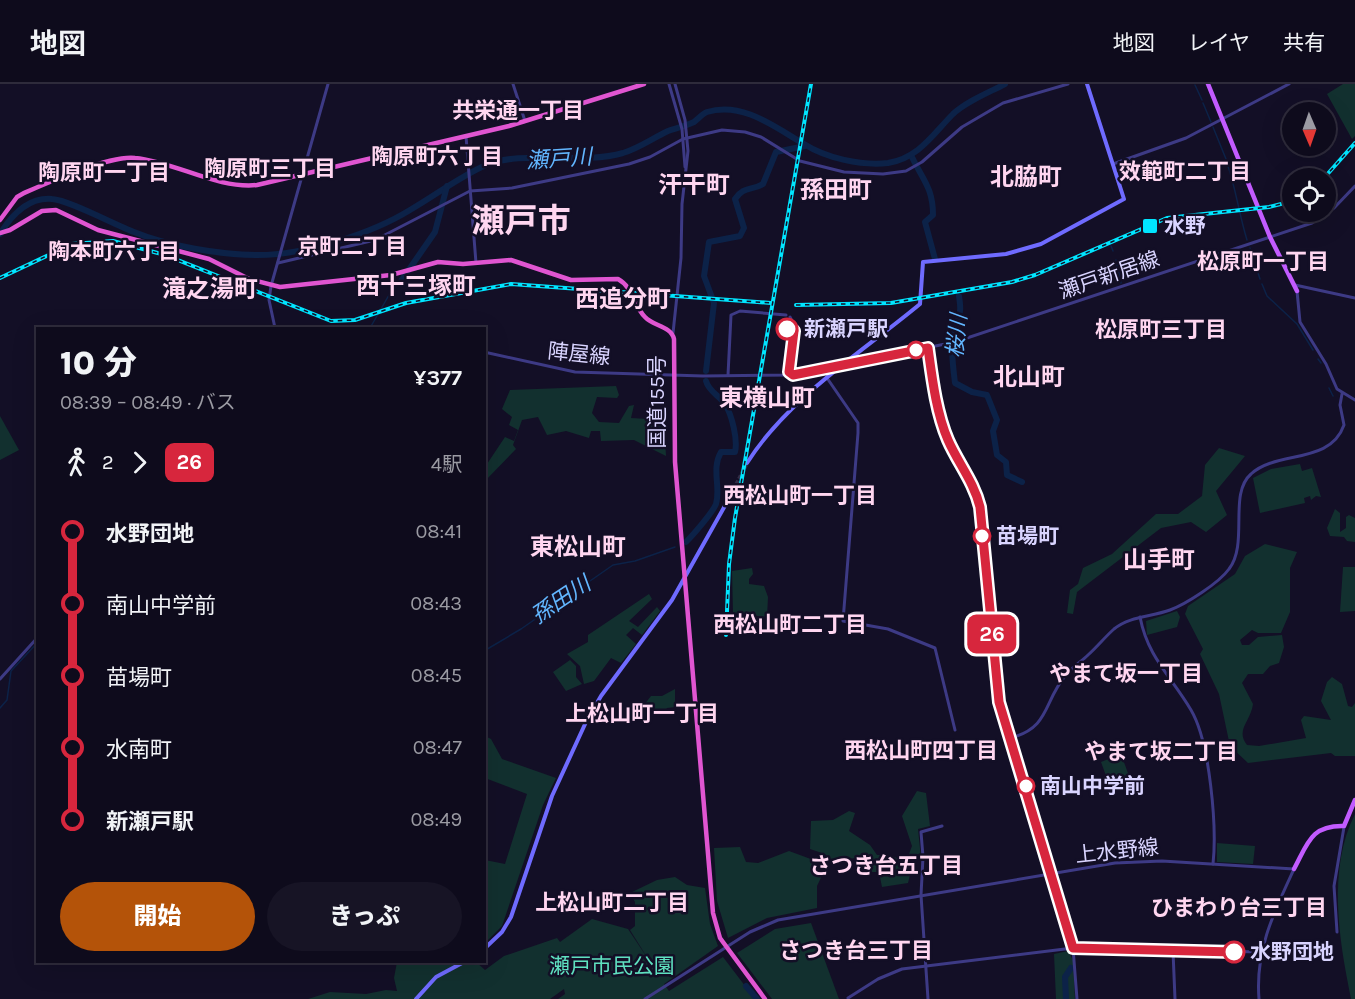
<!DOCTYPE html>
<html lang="ja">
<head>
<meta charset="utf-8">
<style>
  body { margin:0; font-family:Karla,"Noto Sans JP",sans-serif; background:#171425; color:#f1f3f6; height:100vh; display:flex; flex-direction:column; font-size:22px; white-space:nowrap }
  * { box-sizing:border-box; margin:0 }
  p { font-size:20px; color:#9b9ba3 }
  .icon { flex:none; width:33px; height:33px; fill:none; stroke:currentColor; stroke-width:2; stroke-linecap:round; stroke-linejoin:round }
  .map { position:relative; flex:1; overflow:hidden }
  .sheet { position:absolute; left:36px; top:243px; width:450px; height:636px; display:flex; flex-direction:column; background:#0e0b1c; border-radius:0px; box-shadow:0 6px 24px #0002,0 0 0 2px #2e2b3b }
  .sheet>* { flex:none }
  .badge { padding:0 12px; border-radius:9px; font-size:21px; line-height:39px }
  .needle { width:39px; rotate:178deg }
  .fabs { position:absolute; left:1282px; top:18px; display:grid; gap:12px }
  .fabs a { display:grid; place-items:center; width:54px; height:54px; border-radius:50%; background:#0e0b1c; box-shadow:0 6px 24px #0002,0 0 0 2px #2e2b3b; font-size:30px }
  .map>.badge { position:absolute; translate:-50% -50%; box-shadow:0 0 0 3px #fff }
  .legs { display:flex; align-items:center; gap:9px; height:66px; padding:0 24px; font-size:20px }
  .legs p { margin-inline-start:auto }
  .head { display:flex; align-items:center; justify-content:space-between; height:102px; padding:0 24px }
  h1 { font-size:33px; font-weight:800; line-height:45px }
  .action { display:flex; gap:12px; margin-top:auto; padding:12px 24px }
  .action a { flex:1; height:69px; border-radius:36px; background:#b45309; color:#fff; font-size:24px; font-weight:800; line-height:69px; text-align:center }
  .action a+a { background:#171425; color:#f1f3f6 }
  ul { padding:0 24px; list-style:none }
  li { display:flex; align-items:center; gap:21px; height:72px; font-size:22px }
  li i { display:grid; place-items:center; width:9px; height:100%; margin:0 8px; background:currentColor }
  li i::after { content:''; width:15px; height:15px; margin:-8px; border:4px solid; border-radius:50%; background:#0e0b1c }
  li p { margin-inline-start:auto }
  li:first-child i { background:linear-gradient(#0000 50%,currentColor 0) }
  li:last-child i { background:linear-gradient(currentColor 50%,#0000 0) }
  header { display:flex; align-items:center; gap:36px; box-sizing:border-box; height:84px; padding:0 30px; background:#0e0b1c; border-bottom:2px solid #2e2b3b }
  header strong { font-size:28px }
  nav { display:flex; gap:33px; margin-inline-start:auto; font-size:21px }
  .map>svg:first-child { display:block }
  .green { fill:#12302f }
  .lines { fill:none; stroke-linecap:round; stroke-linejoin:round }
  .stream { stroke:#0c2248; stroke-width:1.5 }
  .river { stroke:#0c2248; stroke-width:6 }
  .secondary-tunnel { stroke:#312d47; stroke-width:4; stroke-dasharray:4 2; stroke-linecap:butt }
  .tertiary { stroke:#3d3a85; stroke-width:3 }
  .secondary { stroke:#6f6bff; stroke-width:4 }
  .primary { stroke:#c25bff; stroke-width:4.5 }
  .trunk { stroke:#e055d1; stroke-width:4.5 }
  .rail-casing { stroke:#00e5ff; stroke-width:4 }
  .rail { stroke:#130f26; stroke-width:1.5; stroke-dasharray:4.5; stroke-linecap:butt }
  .line-1-casing { stroke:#fff; stroke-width:14 }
  .line-1 { stroke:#d7263d; stroke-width:9 }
  .poi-dot { fill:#00e5ff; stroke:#130f26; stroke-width:2 }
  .stop-1-dot { fill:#fff; stroke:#d7263d; stroke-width:3 }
  .labels { text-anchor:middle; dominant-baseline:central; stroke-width:5; stroke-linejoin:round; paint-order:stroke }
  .poi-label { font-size:21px; font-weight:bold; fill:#d9d4ff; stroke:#130f26; text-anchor:start }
  .street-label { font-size:21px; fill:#d9d4ff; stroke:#130f26 }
  .stop-label { font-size:21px; font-weight:bold; fill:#d9d4ff; stroke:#130f26; text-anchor:start }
  .park-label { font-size:21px; fill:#5fe0c0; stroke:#130f26 }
  .neighbourhood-label { font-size:22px; font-weight:bold; fill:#ffd6f0; stroke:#130f26 }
  .water-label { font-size:22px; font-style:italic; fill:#62b6ff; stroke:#130f26 }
  .quarter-label { font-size:24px; font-weight:bold; fill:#ffd6f0; stroke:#130f26 }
  .town-label { font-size:33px; font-weight:bold; fill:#ffd6f0; stroke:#130f26 }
</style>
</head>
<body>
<header>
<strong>地図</strong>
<nav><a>地図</a><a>レイヤ</a><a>共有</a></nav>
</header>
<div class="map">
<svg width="1355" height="915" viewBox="0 0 1355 915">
  <rect width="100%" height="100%" fill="#130f26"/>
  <g class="green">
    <polygon points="1343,0 1355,0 1355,52 1352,55 1327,10"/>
    <polygon points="616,302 619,311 617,314 597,313 592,329 599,338 619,339 629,322 634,321 631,334 664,336 666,372 634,356 601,357 600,347 591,347 589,354 566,347 547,351 538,333 522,336 513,361 516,365 485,397 485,383 505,353 514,357 518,346 509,341 512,333 502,325 510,306"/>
    <polygon points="0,332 19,366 0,376"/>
    <polygon points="1219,364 1245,372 1216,407 1227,431 1206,448 1191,438 1161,444 1077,508 1073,530 1067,529 1070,506 1078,500 1083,484 1112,470 1156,430 1178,430 1202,412 1205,381"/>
    <polygon points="1300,380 1302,387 1312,384 1321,413 1316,412 1311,416 1310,412 1304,414 1305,419 1260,429 1253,394 1271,385"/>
    <polygon points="1335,425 1340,429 1340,448 1346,444 1346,433 1349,431 1355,434 1355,458 1347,457 1344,453 1330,452 1327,444"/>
    <path d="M 1265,460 L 1297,468 L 1290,484 L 1290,528 L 1281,549 L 1258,549 L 1252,546 L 1240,556 L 1242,561 L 1249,561 L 1258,553 L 1282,551 L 1284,563 L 1279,579 L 1270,582 L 1263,590 L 1248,590 L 1242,599 L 1253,620 C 1251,637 1235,646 1247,661 L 1259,662 L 1306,654 L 1301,636 L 1304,632 L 1331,636 L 1321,617 L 1327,598 L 1332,593 L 1342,600 L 1348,622 L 1352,623 L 1355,619 L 1355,672 L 1335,672 L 1331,669 L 1248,679 L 1230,662 L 1219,610 L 1200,570 L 1203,565 L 1185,530 L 1188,522 L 1235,490 L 1245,472 Z"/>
    <polygon points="1343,483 1355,483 1355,527 1340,528"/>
    <polygon points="752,484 753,490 749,495 749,500 764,502 768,513 767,533 733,529 732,487"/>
    <polygon points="649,510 652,515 629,537 638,543 657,523 660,527 642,551 633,544 626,551 636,560 621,579 611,574 594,597 584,600 580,582 567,570 588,558 588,551"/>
    <polygon points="1177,527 1180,533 1177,543 1147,551 1146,537"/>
    <polygon points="570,576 576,582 576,593 582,600 566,607 553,588"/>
    <polygon points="675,605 675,623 667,624 663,631 644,621 651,612 662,612"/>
    <polygon points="485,652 491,655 502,675 556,694 543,721 502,842 485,859 485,776 505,780 527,710 485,694"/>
    <polygon points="1121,670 1129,692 1109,700 1101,678"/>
    <polygon points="917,707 926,709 930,742 918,745 921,774 914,774 908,799 882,803 879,788 868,788 867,776 863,773 833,777 825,770 810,765 811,737 833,736 849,727 855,729 849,747 870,761 877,771 890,771 906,778 912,762 902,732"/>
    <path d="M 1355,730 L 1355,915 L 1351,915 C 1339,856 1327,785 1355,730 Z"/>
    <polygon points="1217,759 1255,762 1253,780 1217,778"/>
    <polygon points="740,763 746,778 758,779 789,767 827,781 817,802 817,824 767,834 728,854 717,817 714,764"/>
    <polygon points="675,793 687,801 705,804 710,840 718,862 664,900 669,907 723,873 755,915 558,915 565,910 564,905 550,915 308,915 330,908 366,910 386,906 397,907 394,894 397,878 476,878 485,886 504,872 557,854 560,858 592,835 628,845 650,878 630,846 635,842 635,818 630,809 657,796"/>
    <polygon points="811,839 839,915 772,915 737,869 775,845"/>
    <polygon points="1068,867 1073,876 1075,915 1056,915 1054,870"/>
  </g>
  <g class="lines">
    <g class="stream">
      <polyline points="1195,1 1202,16"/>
      <polyline points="1203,19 1211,38"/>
      <polyline points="1213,43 1226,75"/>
      <path d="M 1227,79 C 1236,105 1239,130 1247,156"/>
      <polyline points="1111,162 1113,167"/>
      <polyline points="1250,164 1260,195"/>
      <polyline points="1116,176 1121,199"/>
      <polyline points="1262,200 1267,212 1297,240 1313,266"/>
      <polyline points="370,244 389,211 401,197"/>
      <polyline points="1318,275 1321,279"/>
      <polyline points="1329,304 1333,312"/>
      <polyline points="484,567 521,545 613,481 635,477 675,463"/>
      <polyline points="0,624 7,616 11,587 38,558"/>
    </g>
    <g class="river">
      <path d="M 911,71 C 922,95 933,103 933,131 L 925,138 L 935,175"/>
      <path d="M 0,150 C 11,132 28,113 52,115 C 69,116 115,141 134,148 C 168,162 221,171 258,171 C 304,171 371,150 410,126 C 436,111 459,93 486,81 C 521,66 581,81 623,69 C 639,64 653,54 668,47 C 676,44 686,42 694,38 C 698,35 702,30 707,28 C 743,17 776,44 804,60 C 826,74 861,82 888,79 C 919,74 933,50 953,30 C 967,17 988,9 1005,0"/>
      <polyline points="401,197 435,148 447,102"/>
      <path d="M 959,212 C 962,232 959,227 955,245 C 950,262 953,282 955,299 L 972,308 L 987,311 L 997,336 L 993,347 L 997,371 L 1006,378 L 1007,391 L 1022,398"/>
      <path d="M 706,287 L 714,219 L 704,192 L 709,158 L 740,152 L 744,144 L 735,115 C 744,102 751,107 763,100 L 776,68 L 805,62"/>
      <path d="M 686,458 C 693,451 713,428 716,420 C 721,403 711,385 721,368 L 735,368 C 738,356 732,331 725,320 C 719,311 709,308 706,297"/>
      <polyline points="746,902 757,915"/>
      <polyline points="1066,915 1065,893 1071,884"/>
    </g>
    <polyline class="secondary-tunnel" points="731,411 747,379"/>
    <g class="tertiary">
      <polyline points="513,0 525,37"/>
      <polyline points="669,0 682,45 685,83"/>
      <polyline points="466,52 476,179"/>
      <polyline points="1113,80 1186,54 1289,0"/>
      <polyline points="278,179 375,156 470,107 512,104 629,80 650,73 683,55 722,46 745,48 761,53 800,77 844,88 883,90 906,87 922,78 962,43 1003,19 1068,0"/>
      <polyline points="1295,201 1355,214"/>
      <polyline points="1297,207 1300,238 1326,280 1337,305 1355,316"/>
      <polyline points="790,233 794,241 789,288 793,291"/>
      <polyline points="275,244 269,216 271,202 328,0"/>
      <polyline points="673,249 681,174 682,120 688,67 685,36 675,0"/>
      <polyline points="928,264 941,334 947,355 978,415 999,618 1064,830 1073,864 1077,915"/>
      <polyline points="484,268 575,288 703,292 793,291 955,258 1312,139 1334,124 1355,102"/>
      <polyline points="728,291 731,231 740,227 786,231"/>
      <polyline points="827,294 858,339 858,349 843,537 888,545 935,564 955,646"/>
      <path d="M 1140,533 C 1148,574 1171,592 1191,626 C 1210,658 1217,743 1213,780"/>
      <polyline points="0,595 38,553"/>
      <path d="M 1011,654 C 1050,643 1043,619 1065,592 C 1071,584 1081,578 1088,571 C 1097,563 1105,553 1114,545 C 1130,532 1151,533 1170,526 C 1186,520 1219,499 1229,485 C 1249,459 1228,410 1251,390 C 1277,366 1330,381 1344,341 L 1340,321 L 1342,310"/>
      <polyline points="1337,848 1334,802 1344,743"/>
      <polyline points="1173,867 1175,915"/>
      <polyline points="848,914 878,895 902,885 1073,864 1261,868"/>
      <path d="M 645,915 L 750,848 L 778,836 L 1115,779 L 1162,777 L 1294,785 C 1274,828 1255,866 1259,915"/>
      <polyline points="928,915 921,811 923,773 921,748 942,742"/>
    </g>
    <g class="secondary">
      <path d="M 747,379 C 788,314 861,269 920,220 L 923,178 L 1006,170 L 1041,160 L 1124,115 L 1087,0"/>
      <polyline points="484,865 502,848 511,833 552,712 586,638 601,612 672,516 731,411"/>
      <polyline points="416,915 436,893 464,878"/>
    </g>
    <g class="primary">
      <polyline points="1208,0 1270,153 1297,207"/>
      <path d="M 1294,785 C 1308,759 1311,741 1344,742 L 1355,716"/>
    </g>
    <g class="trunk">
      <path d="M 0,136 L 17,113 L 24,109 C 49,98 110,71 135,74 C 176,78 216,105 257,101 L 509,42 L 644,0"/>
      <path d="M 0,149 L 10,146 L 42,127 L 56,126 L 98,146 L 209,175 L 249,195 L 280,203 L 391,191 L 438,178 L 463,180 L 511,176 L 571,196 L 618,195 C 634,204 633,221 645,233 C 653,242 671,242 674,255 L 675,378 L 713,829 L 720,854 L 765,915"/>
    </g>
    <g class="rail-casing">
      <g id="rail">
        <polyline points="1324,94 1355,59"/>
        <polyline points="0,194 72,160 113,157 165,171 331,237 355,236 406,219 511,200 771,219"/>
        <polyline points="796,221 891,219 1012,198 1035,191 1167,134 1269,123 1293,117"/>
        <polyline points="726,551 729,480 735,434 811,0"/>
      </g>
    </g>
    <use href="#rail" class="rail"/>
  </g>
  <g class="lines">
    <g class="line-1-casing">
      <path id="line-1" d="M 787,245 L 794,247 L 789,288 L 793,291 L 928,264 C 932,293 936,328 948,356 C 958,379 974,398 980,423 L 999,618 L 1073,864 L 1234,868"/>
    </g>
    <use href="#line-1" class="line-1"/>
  </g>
  <rect class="poi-dot" x="1142" y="134" width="16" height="16" rx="3"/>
  <g class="stop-1-dot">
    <circle cx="787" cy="245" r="10"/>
    <circle cx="916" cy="266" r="8"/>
    <circle cx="982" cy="452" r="8"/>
    <circle cx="1026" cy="702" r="8"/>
    <circle cx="1234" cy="868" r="10"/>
  </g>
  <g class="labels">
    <g class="poi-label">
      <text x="1164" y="142">水野</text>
    </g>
    <g class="street-label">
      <text transform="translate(1109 191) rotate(-19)">瀬戸新居線</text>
      <text transform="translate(579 270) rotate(6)">陣屋線</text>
      <text transform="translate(657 318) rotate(-90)">国道155号</text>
      <text transform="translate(1117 767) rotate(-6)">上水野線</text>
    </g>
    <g class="stop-label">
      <text x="804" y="245">新瀬戸駅</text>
      <text x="996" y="452">苗場町</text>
      <text x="1040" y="702">南山中学前</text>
      <text x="1250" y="868">水野団地</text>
    </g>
    <g class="park-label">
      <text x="612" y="882">瀬戸市民公園</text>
    </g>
    <g class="neighbourhood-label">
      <text x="518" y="27">共栄通一丁目</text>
      <text x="437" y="73">陶原町六丁目</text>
      <text x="270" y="85">陶原町三丁目</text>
      <text x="1185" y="88">效範町二丁目</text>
      <text x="104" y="89">陶原町一丁目</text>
      <text x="352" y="163">京町二丁目</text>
      <text x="114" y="168">陶本町六丁目</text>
      <text x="1263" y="178">松原町一丁目</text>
      <text x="1161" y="246">松原町三丁目</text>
      <text x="800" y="412">西松山町一丁目</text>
      <text x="790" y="541">西松山町二丁目</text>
      <text x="1126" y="590">やまて坂一丁目</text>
      <text x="642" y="630">上松山町一丁目</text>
      <text x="921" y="667">西松山町四丁目</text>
      <text x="1161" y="668">やまて坂二丁目</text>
      <text x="886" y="782">さつき台五丁目</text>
      <text x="612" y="819">上松山町二丁目</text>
      <text x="1239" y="824">ひまわり台三丁目</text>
      <text x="856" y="867">さつき台三丁目</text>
    </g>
    <g class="water-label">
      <text transform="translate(559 75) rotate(-4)">瀬戸川</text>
      <text transform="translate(957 252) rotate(-84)">桜川</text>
      <text transform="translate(561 516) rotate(-34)">孫田川</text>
    </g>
    <g class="quarter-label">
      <text x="1026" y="93">北脇町</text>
      <text x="694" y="101">汗干町</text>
      <text x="836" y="106">孫田町</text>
      <text x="416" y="202">西十三塚町</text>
      <text x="210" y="205">滝之湯町</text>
      <text x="623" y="215">西追分町</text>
      <text x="1029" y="293">北山町</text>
      <text x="767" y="314">東横山町</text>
      <text x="578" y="463">東松山町</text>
      <text x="1159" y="476">山手町</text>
    </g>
    <g class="town-label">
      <text x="521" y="137">瀬戸市</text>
    </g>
  </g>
</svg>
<div class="fabs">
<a><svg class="needle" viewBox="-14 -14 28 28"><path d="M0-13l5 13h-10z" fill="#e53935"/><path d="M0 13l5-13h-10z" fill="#9b9ba3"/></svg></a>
<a><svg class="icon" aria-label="locate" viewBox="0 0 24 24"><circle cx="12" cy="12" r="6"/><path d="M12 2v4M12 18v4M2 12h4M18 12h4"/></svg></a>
</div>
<b class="badge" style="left:992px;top:550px;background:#d7263d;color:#fff">26</b>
<section class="sheet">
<div class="head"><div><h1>10 分</h1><p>08:39 – 08:49 · バス</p></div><b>¥377</b></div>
<div class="legs"><svg class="icon" aria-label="walk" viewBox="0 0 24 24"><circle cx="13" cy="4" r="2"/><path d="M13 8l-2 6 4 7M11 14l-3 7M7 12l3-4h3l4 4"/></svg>2<svg class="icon" aria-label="forward" viewBox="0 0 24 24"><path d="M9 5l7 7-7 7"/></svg><b class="badge" style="background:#d7263d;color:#fff">26</b><p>4駅</p></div>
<ul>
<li><i style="color:#d7263d"></i><b>水野団地</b><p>08:41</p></li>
<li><i style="color:#d7263d"></i><span>南山中学前</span><p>08:43</p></li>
<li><i style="color:#d7263d"></i><span>苗場町</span><p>08:45</p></li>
<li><i style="color:#d7263d"></i><span>水南町</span><p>08:47</p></li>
<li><i style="color:#d7263d"></i><b>新瀬戸駅</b><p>08:49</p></li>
</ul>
<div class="action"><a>開始</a><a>きっぷ</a></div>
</section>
</div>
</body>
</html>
